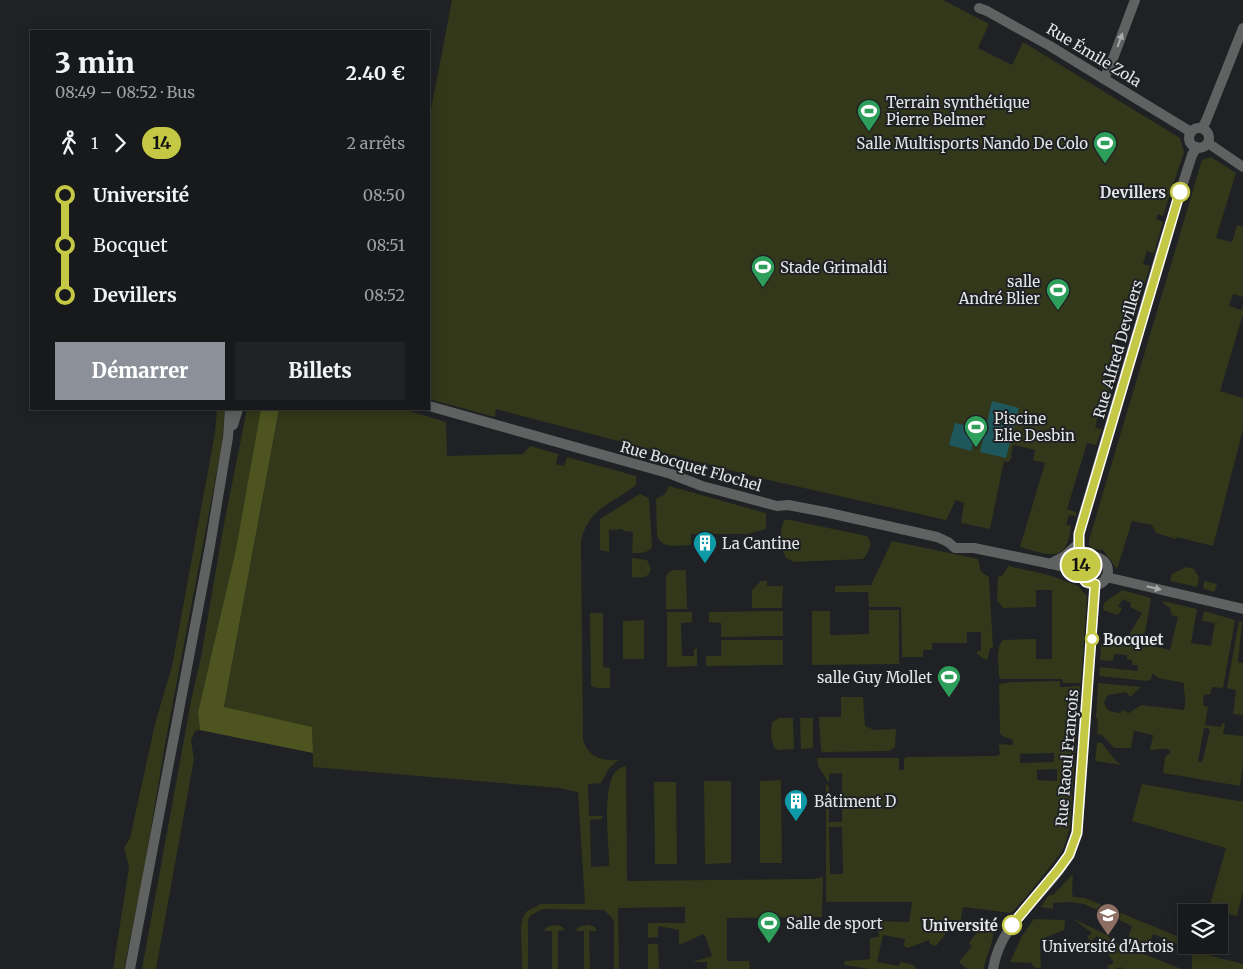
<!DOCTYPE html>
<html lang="fr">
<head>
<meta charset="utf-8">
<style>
  body { margin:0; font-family:Merriweather,serif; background:#202224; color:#f1f3f6; height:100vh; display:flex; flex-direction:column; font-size:19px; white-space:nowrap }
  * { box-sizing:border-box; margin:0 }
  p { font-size:16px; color:#9ea0a3 }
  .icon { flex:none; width:28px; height:28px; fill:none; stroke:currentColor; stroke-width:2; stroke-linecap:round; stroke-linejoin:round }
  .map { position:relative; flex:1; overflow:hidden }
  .sheet { position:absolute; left:30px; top:30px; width:400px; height:380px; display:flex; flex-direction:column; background:#17191b; border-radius:0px; box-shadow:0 2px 12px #0003,0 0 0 1px #36383a }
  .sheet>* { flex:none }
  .badge { padding:0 10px; border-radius:16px; font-size:18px; line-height:32px }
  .tools { position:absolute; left:1178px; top:904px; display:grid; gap:10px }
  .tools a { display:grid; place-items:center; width:50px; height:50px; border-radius:0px; background:#17191b; box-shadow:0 2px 12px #0003,0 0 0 1px #36383a; font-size:25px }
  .map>.badge { position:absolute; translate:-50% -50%; box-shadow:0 0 0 2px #fff }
  .legs { display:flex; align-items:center; gap:8px; height:55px; padding:0 25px; font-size:16px }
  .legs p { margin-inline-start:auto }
  .head { display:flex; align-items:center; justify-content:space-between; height:85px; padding:0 25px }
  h1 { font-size:28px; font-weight:800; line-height:38px }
  .action { display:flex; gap:10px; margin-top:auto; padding:10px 25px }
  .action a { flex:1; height:58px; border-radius:0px; background:#8c9099; color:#fff; font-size:20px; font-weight:800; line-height:58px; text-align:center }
  .action a+a { background:#202224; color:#f1f3f6 }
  ul { padding:0 25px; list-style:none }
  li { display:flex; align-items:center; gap:18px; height:50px; font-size:19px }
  li i { display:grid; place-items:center; width:8px; height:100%; margin:0 6px; background:currentColor }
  li i::after { content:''; width:12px; height:12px; margin:-6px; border:4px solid; border-radius:50%; background:#17191b }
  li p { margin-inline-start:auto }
  li:first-child i { background:linear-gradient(#0000 50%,currentColor 0) }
  li:last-child i { background:linear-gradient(currentColor 50%,#0000 0) }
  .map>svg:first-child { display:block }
  .green { fill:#33381a; fill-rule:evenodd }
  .forest { fill:#4d5420 }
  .sand { fill:#2f2706 }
  .water { fill:#1e585c }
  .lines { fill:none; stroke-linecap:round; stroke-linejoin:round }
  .minor { stroke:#5f6261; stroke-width:10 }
  .oneway { fill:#a8aaab }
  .line-1-casing { stroke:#fff; stroke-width:11 }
  .line-1 { stroke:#c5c844; stroke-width:8 }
  .stop-1-dot { fill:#fff; stroke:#c5c844; stroke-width:2.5 }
  .labels { text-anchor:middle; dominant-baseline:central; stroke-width:4; stroke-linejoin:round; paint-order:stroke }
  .street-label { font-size:15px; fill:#e3e5e7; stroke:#1f2124 }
  .poi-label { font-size:15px; fill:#e3e5e7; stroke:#1f2124; text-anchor:start }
  .stop-label { font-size:15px; font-weight:bold; fill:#e3e5e7; stroke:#1f2124; text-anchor:end }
</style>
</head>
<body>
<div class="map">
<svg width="1243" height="969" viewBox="0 0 1243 969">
  <rect width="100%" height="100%" fill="#1f2124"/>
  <g class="green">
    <path d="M 452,0 L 943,0 L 989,24 L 978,48 L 1012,65 L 1023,42 L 1180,138 L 1184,152 L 1163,216 L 1158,214 L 1156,219 L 1163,222 L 1154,253 L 1147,251 L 1143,264 L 1150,266 L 1144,285 L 1134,283 L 1114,349 L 1124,352 L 1120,367 L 1114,366 L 1111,376 L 1115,378 L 1105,417 L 1098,416 L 1095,428 L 1102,429 L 1096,445 L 1087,443 L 1067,509 L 1076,512 L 1076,516 L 1069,515 L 1066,525 L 1071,526 C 1070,532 1069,541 1066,546 C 1058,562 1033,550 1020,547 L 1045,463 L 1033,460 L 1035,450 L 1015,445 L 1013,446 L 1011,455 L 1012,456 L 1009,462 L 1004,461 L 990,529 L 961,523 L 964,503 L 956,500 L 946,520 L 764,479 L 496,409 L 495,417 L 429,399 L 429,120 Z"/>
    <polygon points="1211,157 1236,173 1216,238 1232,242 1237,225 1243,227 1243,297 1233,294 1229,306 1241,310 1243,304 1243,314 1220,391 1243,398 1243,429 1213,546 1177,537 1176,539 1156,533 1152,525 1132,521 1117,569 1103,550 1093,549 1089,545 1089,540 1202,160"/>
    <polygon points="217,409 225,409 221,449 166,739 143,876 124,969 113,969 129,867 124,848 130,838 155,724 172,666 215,433"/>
    <polygon points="247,409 261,409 262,411 236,549 198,712 200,730 195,731 191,741 194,759 156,969 142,969 192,696 201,657 223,529"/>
    <path d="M 279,409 L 402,409 L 446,422 L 447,456 L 523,454 L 530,446 L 558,454 L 556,464 L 564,466 L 567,457 L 636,476 L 636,485 C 611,505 589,507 581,541 L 583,739 C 588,757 601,761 618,760 L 608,770 L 601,783 L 588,784 L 589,816 L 602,816 L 602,819 L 590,820 L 591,867 L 609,866 C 609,843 603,799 612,778 C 614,772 619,767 626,766 L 627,881 L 812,879 L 823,877 L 822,917 L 727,918 L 727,961 L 749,961 L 750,969 L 707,969 L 707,962 L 692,962 L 712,956 L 706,938 L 703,934 L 680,945 L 679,943 L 679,930 L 658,926 L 658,937 L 648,938 L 648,923 L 685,923 L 685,907 L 618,908 L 619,969 L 614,969 L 614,922 L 612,918 L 604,910 L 543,909 L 531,915 L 528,920 L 528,969 L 522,969 L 521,927 L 523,917 L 527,911 L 541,904 L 585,904 L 578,792 L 559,788 L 313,767 L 312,727 L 224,708 Z"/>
    <path d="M 669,486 L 766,513 L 766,529 L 748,534 L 691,534 L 691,545 C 679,545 662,550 657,536 L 656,499 L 665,494 Z"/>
    <path d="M 640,494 L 649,498 L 652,547 C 647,554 640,553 632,553 L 633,532 L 623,531 L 623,529 L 609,530 L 609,552 L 600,550 L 600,519 Z"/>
    <path d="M 784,520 L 790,520 L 867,536 L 871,543 L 868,552 L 863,559 L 794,562 L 786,558 C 780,545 779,534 784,520 Z"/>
    <polygon points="892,541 978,559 981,572 989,577 993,648 990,648 988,657 986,660 977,654 977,651 981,651 981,632 967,632 967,643 932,643 932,650 923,650 923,657 902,657 901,607 869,607 868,592 835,592 835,586 871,585"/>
    <path d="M 632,558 L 647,560 L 651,569 C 648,579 641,578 632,577 Z"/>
    <path d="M 1008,566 L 1049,575 L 1078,586 L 1087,596 L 1081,683 L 1063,683 L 1062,679 L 1001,679 L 999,677 C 999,666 995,648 1003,640 L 1036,639 L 1036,659 L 1052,659 L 1052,590 L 1036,590 L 1036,607 L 1003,608 L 997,600 L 998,577 L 1003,575 Z"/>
    <polygon points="1186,567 1194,569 1199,578 1197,587 1170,581 1172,574"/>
    <polygon points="673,570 686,570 687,609 666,609 666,577 668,573"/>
    <polygon points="761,581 767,581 767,586 783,586 782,608 752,608 752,590"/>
    <polygon points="1204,581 1217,584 1215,591 1213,592 1203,588"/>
    <path d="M 1122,590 L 1151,598 L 1143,644 L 1170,650 L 1178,617 L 1172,615 L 1170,608 L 1163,603 L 1163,601 L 1197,609 L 1191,643 L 1211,646 L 1215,623 L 1202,621 L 1204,611 L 1235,620 L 1223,688 L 1212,687 L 1210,695 L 1204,694 L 1203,705 L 1208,707 L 1205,725 L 1221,727 L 1222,723 L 1225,724 L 1223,734 L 1243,736 L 1243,764 L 1240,786 L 1163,773 L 1165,757 L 1171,752 C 1165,745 1158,751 1150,750 L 1153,735 L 1134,731 L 1131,748 L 1114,748 L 1102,735 L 1097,734 L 1098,719 L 1096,718 L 1098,683 L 1141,687 L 1130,697 L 1126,692 L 1108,695 L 1104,702 C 1106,712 1112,712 1121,713 L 1122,710 L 1129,713 L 1141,705 L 1184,710 C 1187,700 1183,693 1184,683 L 1158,678 L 1153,673 L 1151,679 L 1148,681 L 1099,676 L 1100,667 L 1137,671 L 1138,665 L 1132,665 L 1132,660 L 1127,659 L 1127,655 L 1114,654 L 1113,661 L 1100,660 L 1101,643 L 1132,646 L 1135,641 L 1127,638 L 1142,613 L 1130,607 L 1131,603 L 1123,599 L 1118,606 L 1122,609 L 1118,615 L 1103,610 L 1104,603 ZM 1204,728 L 1208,728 L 1210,731 L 1202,762 L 1198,761 Z"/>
    <polygon points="869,610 899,610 899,664 812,665 812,611 830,611 830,635 869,634"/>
    <polygon points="783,611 783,636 721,637 721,623 709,622 709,612"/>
    <polygon points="667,612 692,612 692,622 681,623 682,656 694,656 694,649 697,649 697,666 667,667"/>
    <polygon points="590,613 603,613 603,667 610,668 610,688 597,688 591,686"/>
    <polygon points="644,620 644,659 623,659 623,621"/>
    <polygon points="1239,621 1242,622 1238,662 1243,663 1243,715 1233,714 1236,690 1227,688"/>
    <polygon points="721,640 783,640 783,665 706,666 706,656 721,656"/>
    <path d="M 1060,681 L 1060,687 L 1080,686 L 1070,826 L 1066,841 L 1062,851 L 1050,867 L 1026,897 L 1011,913 L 963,907 L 959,930 L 950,928 L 936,946 L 930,944 L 929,940 L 908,948 L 904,946 L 905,939 L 883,935 L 877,962 L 899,966 L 900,962 L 914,965 L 916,969 L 869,969 L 844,965 L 845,961 L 870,959 L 870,938 L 879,937 L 877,921 L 909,922 L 912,902 L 826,902 L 826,783 L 829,787 L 829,822 L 842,822 L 842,773 L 829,774 L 829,783 L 818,766 L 817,758 L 899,758 L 899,770 L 904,770 L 904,759 L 906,757 L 997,756 L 1000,754 L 999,744 L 1013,745 L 1013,740 L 1002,736 L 1000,733 L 999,684 L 1012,682 ZM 1054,753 L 1054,762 L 1020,763 L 1020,754 ZM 1057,769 L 1057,781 L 1037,780 L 1037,770 ZM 829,827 L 842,827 L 843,874 L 830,874 Z"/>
    <polygon points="841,697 863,697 865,726 874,730 896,729 895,747 889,751 824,752 821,751 819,717 841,717"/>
    <polygon points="779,718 793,718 794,749 779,750 774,748 771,736 772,722"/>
    <polygon points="800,718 813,718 813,748 801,749"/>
    <polygon points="1097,742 1102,743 1115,760 1121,765 1095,761"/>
    <polygon points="781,780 782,863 760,863 760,781"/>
    <polygon points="704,781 731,781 731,863 705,864"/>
    <polygon points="654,782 676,782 677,864 655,864"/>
    <polygon points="1142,784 1238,801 1243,801 1243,891 1237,916 1221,913 1219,919 1219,912 1208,912 1226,848 1132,821"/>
    <polygon points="1073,874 1072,891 1073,897 1085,898 1186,940 1183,946 1153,934 1148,948 1128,938 1132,926 1084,904 1070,902 1053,903 1053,909 1041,907 1049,895 1053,895"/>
    <polygon points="1072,918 1109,936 1112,941 1181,969 1122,969 1121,967 1116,969 1109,969 1107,966 1114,963 1097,936 1091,941 1087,937 1092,933"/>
    <polygon points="1034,919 1065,920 1064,930 1040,940 1041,969 1033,967 1032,963 1010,962 1022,936"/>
    <path d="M 989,920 L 996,921 C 993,928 994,934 992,941 C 990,951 985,959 984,969 L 967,969 L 959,962 L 972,946 L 969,943 L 977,932 L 987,933 Z"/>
    <polygon points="554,925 561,926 565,930 558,931 558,969 552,969 552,931 544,931 547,927"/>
    <polygon points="588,925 595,927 597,931 589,931 590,969 584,969 584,931 575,931 580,926"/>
    <polygon points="648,944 658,944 659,969 648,969"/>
    <polygon points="1192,945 1211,945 1208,955 1243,964 1243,969 1192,969"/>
  </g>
  <polygon class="forest" points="261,409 279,409 224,707 312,727 313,753 200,730 198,712 236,549"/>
  <circle class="sand" cx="1094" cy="571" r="6"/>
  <g class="water">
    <polygon points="992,401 1019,408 1006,458 980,452"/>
    <polygon points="955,423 977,428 971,451 949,445"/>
  </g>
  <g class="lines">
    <g class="minor">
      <polyline points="979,8 987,11 1050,46 1191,132"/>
      <polyline points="1104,79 1114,56 1135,0"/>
      <polyline points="1202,128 1206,121 1243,28"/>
      <circle cx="1199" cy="138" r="10"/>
      <polyline points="1208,143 1243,167"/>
      <polyline points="429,406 671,474 702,486 777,506 788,505 825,512 937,537 948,542 955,548 974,548 1080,570"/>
      <polyline points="233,425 238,409"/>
      <circle cx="1094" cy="571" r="14"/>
      <path d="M 1086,559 C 1075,543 1078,538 1082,520 L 1161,252 L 1192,155 L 1197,147"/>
      <polyline points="1050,564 1065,556 1078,544"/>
      <polyline points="1106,577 1243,609"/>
      <polyline points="130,969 210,546 228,437 230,409"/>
      <path d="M 993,969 C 1001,919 1047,895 1069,855 C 1072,848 1074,840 1077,833 L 1095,584"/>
    </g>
  </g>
  <defs><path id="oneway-solid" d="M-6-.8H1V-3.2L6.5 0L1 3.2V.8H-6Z" transform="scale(1.25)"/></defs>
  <g class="oneway">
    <use href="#oneway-solid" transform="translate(1120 40) rotate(-70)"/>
    <use href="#oneway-solid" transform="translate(1154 588) rotate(13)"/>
  </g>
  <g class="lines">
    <g class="line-1-casing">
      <polyline id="line-1" points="1012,925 1058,870 1069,855 1077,833 1095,584 1086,582 1080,575 1081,566 1086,559 1079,548 1079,534 1180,192"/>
    </g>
    <use href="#line-1" class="line-1"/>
  </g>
  <defs>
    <g id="stadium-pin" transform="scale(1.25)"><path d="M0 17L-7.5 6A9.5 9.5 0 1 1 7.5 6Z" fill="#2e9e5b" stroke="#1f2124"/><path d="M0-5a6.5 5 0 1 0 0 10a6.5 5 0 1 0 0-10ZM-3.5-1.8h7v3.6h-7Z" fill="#fff"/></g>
    <g id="building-pin" transform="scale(1.25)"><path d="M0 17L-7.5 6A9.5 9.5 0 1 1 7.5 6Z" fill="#0f9aa8" stroke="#1f2124"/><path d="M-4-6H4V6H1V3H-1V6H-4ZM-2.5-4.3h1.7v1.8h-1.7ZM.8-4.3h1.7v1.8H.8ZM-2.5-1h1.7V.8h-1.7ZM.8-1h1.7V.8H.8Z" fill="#fff"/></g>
    <g id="university-pin" transform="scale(1.25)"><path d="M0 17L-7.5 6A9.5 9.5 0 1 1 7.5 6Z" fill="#8d6e63" stroke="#1f2124"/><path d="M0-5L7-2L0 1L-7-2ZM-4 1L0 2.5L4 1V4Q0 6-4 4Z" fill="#fff"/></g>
  </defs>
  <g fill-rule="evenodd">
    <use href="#stadium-pin" x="869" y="111"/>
    <use href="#stadium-pin" x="1105" y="143"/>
    <use href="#stadium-pin" x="763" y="267"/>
    <use href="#stadium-pin" x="1058" y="290"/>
    <use href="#stadium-pin" x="976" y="427"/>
    <use href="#building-pin" x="705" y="543"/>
    <use href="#stadium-pin" x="949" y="677"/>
    <use href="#building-pin" x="796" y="801"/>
    <use href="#university-pin" x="1108" y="915"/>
    <use href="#stadium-pin" x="769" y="923"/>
  </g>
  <g class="stop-1-dot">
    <circle cx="1180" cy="192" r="9"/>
    <circle cx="1092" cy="639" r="6"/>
    <circle cx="1012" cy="925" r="9"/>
  </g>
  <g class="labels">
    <g class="street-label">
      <text transform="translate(1094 55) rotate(31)">Rue Émile Zola</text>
      <text transform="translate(1118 349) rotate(-74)">Rue Alfred Devillers</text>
      <text transform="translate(691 466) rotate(16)">Rue Bocquet Flochel</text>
      <text transform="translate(1067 758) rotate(-85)">Rue Raoul François</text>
    </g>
    <g class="poi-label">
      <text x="886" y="102">Terrain synthétique<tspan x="886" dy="17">Pierre Belmer</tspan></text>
      <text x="1088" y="143" text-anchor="end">Salle Multisports Nando De Colo</text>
      <text x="780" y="267">Stade Grimaldi</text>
      <text x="1040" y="281" text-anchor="end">salle<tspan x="1040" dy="17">André Blier</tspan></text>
      <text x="994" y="418">Piscine<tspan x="994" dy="17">Elie Desbin</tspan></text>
      <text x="722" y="543">La Cantine</text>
      <text x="932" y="677" text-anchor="end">salle Guy Mollet</text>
      <text x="814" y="801">Bâtiment D</text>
      <text x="786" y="923">Salle de sport</text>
      <text x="1108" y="946" text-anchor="middle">Université d'Artois</text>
    </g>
    <g class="stop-label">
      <text x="1166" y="192">Devillers</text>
      <text x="1103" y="639" text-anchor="start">Bocquet</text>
      <text x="998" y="925">Université</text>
    </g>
  </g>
</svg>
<div class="tools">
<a><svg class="icon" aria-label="layers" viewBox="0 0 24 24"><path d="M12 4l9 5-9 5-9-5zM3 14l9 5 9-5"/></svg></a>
</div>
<b class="badge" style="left:1081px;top:565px;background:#c5c844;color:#111">14</b>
<section class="sheet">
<div class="head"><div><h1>3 min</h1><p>08:49 – 08:52 · Bus</p></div><b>2.40 €</b></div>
<div class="legs"><svg class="icon" aria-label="walk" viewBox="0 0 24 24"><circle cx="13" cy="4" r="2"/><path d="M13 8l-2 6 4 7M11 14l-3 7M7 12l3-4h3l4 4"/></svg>1<svg class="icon" aria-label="forward" viewBox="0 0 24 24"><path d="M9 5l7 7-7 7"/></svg><b class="badge" style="background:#c5c844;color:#111">14</b><p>2 arrêts</p></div>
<ul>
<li><i style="color:#c5c844"></i><b>Université</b><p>08:50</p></li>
<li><i style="color:#c5c844"></i><span>Bocquet</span><p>08:51</p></li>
<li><i style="color:#c5c844"></i><b>Devillers</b><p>08:52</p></li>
</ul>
<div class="action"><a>Démarrer</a><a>Billets</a></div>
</section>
</div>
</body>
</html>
